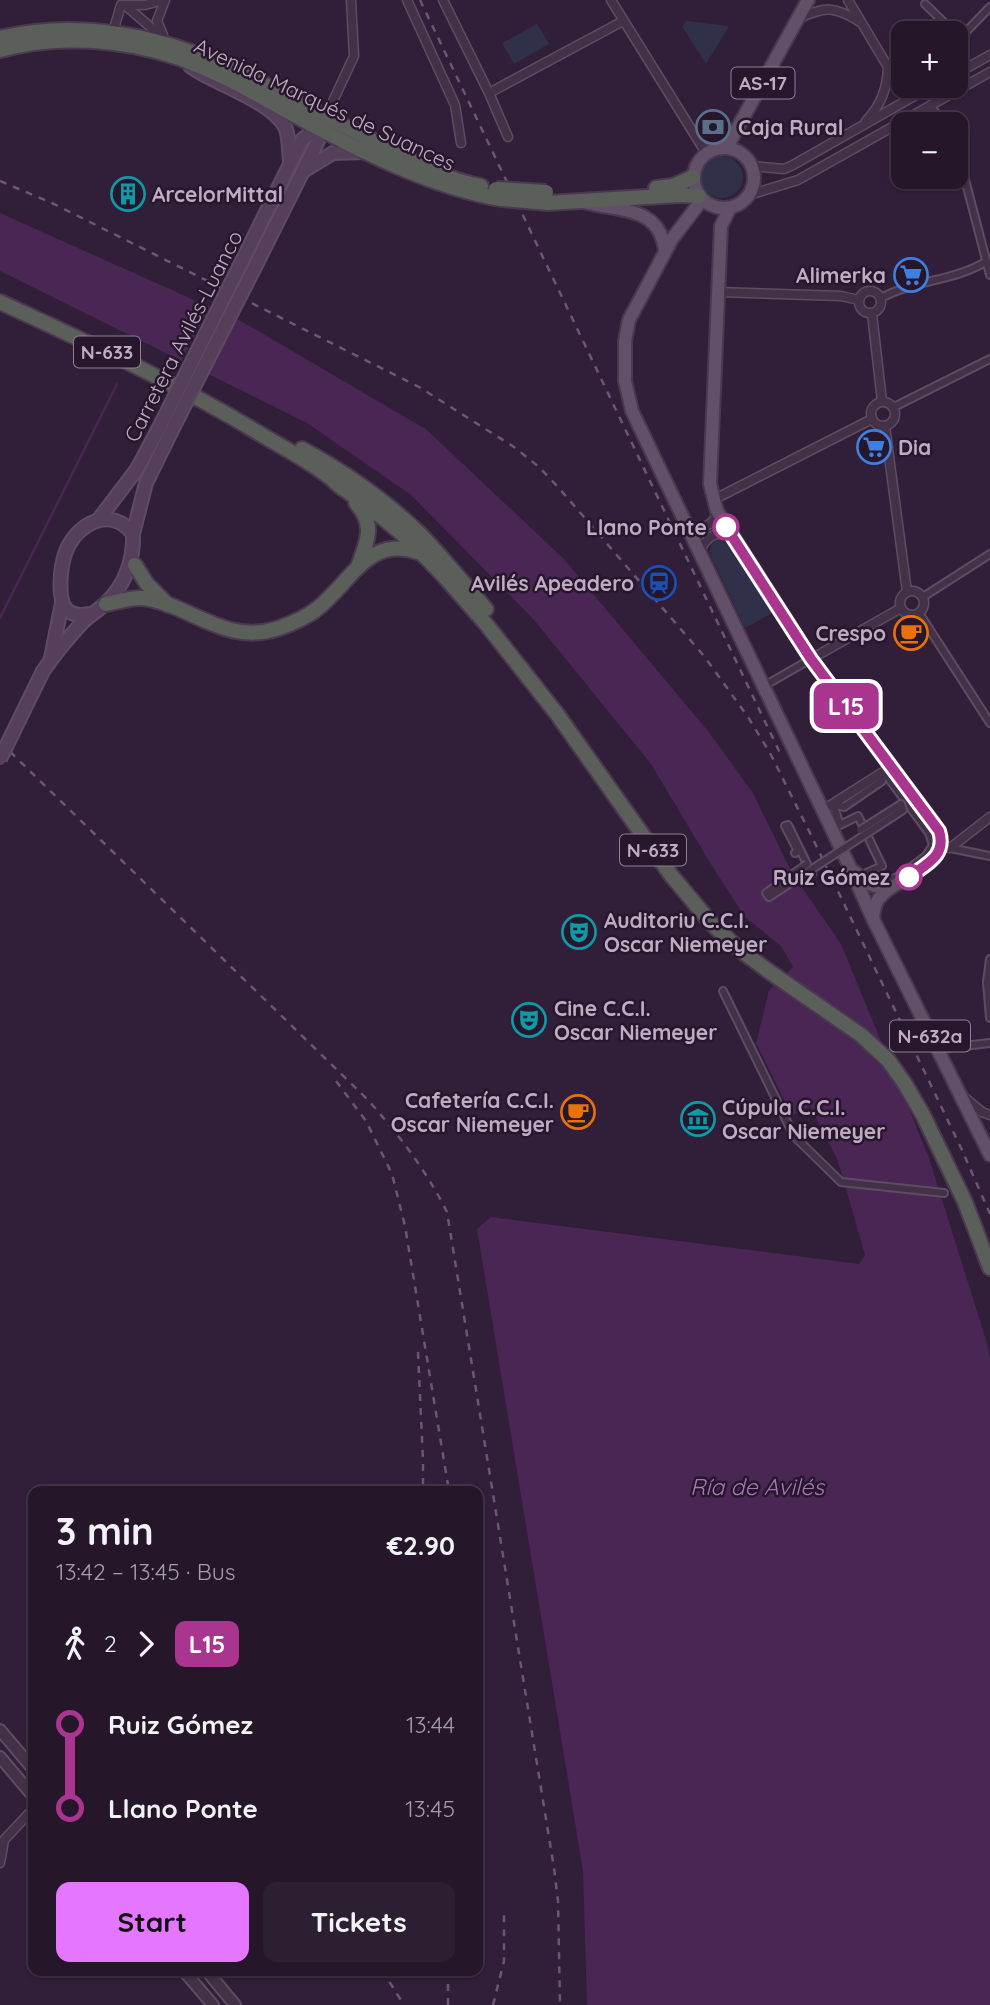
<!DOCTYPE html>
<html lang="en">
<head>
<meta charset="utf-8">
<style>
  body { margin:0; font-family:Quicksand,sans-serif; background:#2d1f32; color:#f1f3f6; height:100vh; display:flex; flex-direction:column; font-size:26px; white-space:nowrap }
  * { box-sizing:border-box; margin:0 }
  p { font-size:23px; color:#a39fa8 }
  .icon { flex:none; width:38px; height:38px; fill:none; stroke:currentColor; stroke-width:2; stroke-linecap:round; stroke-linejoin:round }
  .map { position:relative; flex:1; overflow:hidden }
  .drawer { position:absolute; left:28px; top:1486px; width:455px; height:490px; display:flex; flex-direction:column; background:#25162a; border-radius:14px; box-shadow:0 2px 5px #0004,0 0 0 2px #423547 }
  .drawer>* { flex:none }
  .badge { padding:0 14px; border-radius:10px; font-size:24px; line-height:46px }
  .fabs { position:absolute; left:891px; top:21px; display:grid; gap:14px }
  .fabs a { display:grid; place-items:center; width:77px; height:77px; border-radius:14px; background:#25162a; box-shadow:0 2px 5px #0004,0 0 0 2px #423547; font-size:35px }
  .map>.badge { position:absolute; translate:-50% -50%; box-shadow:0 0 0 4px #fff }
  .legs { display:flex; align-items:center; gap:10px; height:77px; padding:0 28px; font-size:23px }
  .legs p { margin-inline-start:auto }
  .headline { display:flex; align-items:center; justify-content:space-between; height:119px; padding:0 28px }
  h1 { font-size:38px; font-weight:700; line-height:52px }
  .button { display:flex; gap:14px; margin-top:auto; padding:14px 28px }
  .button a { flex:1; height:80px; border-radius:14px; background:#e476ff; color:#111; font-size:28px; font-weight:700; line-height:80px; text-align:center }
  .button a+a { background:#2d1f32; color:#f1f3f6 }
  ul { padding:0 28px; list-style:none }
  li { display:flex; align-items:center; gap:24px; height:84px; font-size:26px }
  li i { display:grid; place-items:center; width:10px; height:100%; margin:0 9px; background:currentColor }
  li i::after { content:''; width:18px; height:18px; margin:-9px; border:5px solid; border-radius:50%; background:#25162a }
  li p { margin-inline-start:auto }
  li:first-child i { background:linear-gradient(#0000 50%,currentColor 0) }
  li:last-child i { background:linear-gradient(currentColor 50%,#0000 0) }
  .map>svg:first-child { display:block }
  .green { fill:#31304a }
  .water { fill:#492653 }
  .pier { fill:#311e38 }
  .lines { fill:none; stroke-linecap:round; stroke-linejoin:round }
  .stream { stroke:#492653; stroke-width:2.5 }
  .pedestrian-casing { stroke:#5e4c63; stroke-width:10 }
  .minor-casing { stroke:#5e4c63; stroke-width:11 }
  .tertiary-casing { stroke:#5e4c63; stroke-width:14 }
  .secondary-casing { stroke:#5e4c63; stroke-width:16 }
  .primary-casing { stroke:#4a384e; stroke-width:16 }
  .trunk-casing { stroke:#4a394f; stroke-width:18 }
  .pedestrian { stroke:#433148; stroke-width:6 }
  .minor { stroke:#433148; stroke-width:8 }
  .tertiary { stroke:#433148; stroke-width:10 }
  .secondary { stroke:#563f5b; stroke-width:12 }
  .primary { stroke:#624f68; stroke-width:12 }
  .trunk { stroke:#5b5f5a; stroke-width:14 }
  .rail { stroke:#6c5673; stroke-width:2.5; stroke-dasharray:7 7; stroke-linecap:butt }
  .pedestrian-bridge-casing { stroke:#5e4c63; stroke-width:10; stroke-linecap:butt }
  .secondary-bridge-casing { stroke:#5e4c63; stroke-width:16; stroke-linecap:butt }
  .trunk-bridge-casing { stroke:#4a394f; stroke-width:18; stroke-linecap:butt }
  .pedestrian-bridge { stroke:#433148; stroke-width:6 }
  .secondary-bridge { stroke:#563f5b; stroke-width:12 }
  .trunk-bridge { stroke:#5b5f5a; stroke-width:14 }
  .line-1-casing { stroke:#fff; stroke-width:16 }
  .line-1 { stroke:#a9358e; stroke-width:10 }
  .stop-1-dot { fill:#fff; stroke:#a9358e; stroke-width:3.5 }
  .labels { text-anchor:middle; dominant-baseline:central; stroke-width:5; stroke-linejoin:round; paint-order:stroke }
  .shield { fill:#27172c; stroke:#927f97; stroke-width:2 }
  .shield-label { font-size:19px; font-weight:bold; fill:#c0abc5 }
  .street-label { font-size:21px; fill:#c0abc5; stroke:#27172c }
  .poi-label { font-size:21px; font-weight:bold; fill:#c0abc5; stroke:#27172c; text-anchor:start }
  .stop-label { font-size:21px; font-weight:bold; fill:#c0abc5; stroke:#27172c; text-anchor:end }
  .water-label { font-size:23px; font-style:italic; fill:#a778b5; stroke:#27172c }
</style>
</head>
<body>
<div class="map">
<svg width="990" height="2005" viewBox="0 0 990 2005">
  <rect width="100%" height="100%" fill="#311e38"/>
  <g class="green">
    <polygon points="687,21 729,26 706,64 682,26"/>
    <polygon points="537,24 549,44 514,64 502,43"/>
    <circle cx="722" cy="177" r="21"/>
    <path d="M 720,540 L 726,542 L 772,613 L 745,628 L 710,554 C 710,545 711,542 720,540 Z"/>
  </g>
  <polygon class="water" points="0,213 241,321 427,430 564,559 708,731 753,793 792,873 841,944 928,1155 987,1343 990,1359 990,2005 587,2005 583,1871 477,1229 491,1217 859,1264 865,1255 838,1161 810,1106 792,1116 756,1043 769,990 793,967 781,946 745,917 712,866 651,764 534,620 411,495 307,423 0,271"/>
  <polygon class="pier" points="211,304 238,316 207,377 180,364"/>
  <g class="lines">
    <g class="stream">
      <polyline points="133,350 138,339"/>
      <polyline points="0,618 117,384"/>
    </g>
    <g class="pedestrian-casing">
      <g id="pedestrian">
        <polyline points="925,4 955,33"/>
        <polyline points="956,34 960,38 990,7"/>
        <polyline points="930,105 944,124"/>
        <polyline points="956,145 990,275"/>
        <path d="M 881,298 C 914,280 955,281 987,261"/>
        <polyline points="894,407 990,359"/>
        <polyline points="923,597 990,554"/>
        <polyline points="919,613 990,723"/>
        <polyline points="764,686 811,659"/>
        <polygon points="884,772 929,833 933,845 926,856 896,878 876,882 864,874 882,866 858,816 840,825 833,804 844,807 882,781"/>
        <polyline points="950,848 990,856"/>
        <polyline points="795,853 798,851 785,826 788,825 807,864"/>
        <polyline points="807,876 812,874"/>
        <polyline points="990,959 987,982 990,1018"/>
        <polyline points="723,991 794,1136 841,1182 944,1193"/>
        <polyline points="937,1049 990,1043"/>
      </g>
    </g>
    <g class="minor-casing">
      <g id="minor">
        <polyline points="407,0 455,105 461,143"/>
        <polyline points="443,0 489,93 508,137"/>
        <polyline points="611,0 706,153"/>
        <polyline points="848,0 888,67 903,81"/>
        <polyline points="126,6 169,43"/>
        <path d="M 798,19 C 825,6 835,6 860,22"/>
        <polyline points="113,32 121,5 145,5 163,0"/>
        <polyline points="163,35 157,21 165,0"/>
        <polyline points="956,74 990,55"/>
        <polyline points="489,93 623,21"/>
        <polyline points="326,116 354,56 351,0"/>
        <path d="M 866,121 C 881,105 887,89 888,67"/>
        <polyline points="752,166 784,169 793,165 932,86"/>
        <polyline points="749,195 798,180 990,72"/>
        <circle cx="870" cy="302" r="11"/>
        <polyline points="717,292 841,296 859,300"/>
        <polyline points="872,314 882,401"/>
        <circle cx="883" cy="414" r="12"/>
        <polyline points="885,426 907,592"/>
        <polyline points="713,500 872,419"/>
        <path d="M 687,526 C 701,530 714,527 717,511"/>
        <path d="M 699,552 C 707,537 714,531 731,535"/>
        <circle cx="912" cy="603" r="12"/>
        <polyline points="811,659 901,608"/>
        <polyline points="823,810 891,767"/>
        <polyline points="941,847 950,848 990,817"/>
        <polyline points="964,1097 982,1112 990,1115"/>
        <polyline points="0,1863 4,1840 33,1809"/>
      </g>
    </g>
    <g class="tertiary-casing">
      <g id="tertiary">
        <polyline points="0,1730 33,1769"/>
        <polyline points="0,1757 33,1796"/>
        <polyline points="183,1970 213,2005"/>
        <polyline points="206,1970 235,2005"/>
      </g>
    </g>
    <g class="secondary-casing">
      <g id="secondary">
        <path d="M 190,66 C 214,84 275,102 286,129 C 289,138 289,151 290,161"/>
        <polyline points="305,170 333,153 366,152"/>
        <polyline points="245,255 302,140 317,127 323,127"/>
        <polyline points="258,261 318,141 317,127 314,123"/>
        <polyline points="99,519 137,469 161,424"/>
        <polyline points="133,534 146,483 174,426"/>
        <polyline points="51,658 62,603"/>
        <path d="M 43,671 C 54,655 67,639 81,624 C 88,616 98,611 106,603 C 125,585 134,560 133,534 C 112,506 78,522 66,551 C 61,564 55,604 70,612 C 76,616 85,615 91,614"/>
      </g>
    </g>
    <g class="primary-casing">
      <g id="primary">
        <polyline points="727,147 808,0"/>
        <circle cx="724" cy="178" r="30"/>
        <polyline points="701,199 698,205 672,239 629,320 625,341 625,381 632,411 847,861 873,919 990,1155"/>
        <path d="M 584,202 C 618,212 660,205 665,251"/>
        <path d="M 730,208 L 721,226 L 710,484 L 717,511 L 811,659 L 925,812 C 930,819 937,826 940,835 C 949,863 898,879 883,894 C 875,901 874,909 873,919"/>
        <path d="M 855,872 C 865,885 876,888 891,887"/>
      </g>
    </g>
    <g class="trunk-casing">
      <g id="trunk">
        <path d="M 0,38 C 80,19 163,36 237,71 C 258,80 278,92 298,103 C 320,114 343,125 364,136 C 401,155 440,179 481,186"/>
        <path d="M 0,50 C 58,34 122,39 179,58 C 219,72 257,94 294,115 C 356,149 430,187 501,199"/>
        <polyline points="656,188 673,186 693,177"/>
        <polyline points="548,203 680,195 699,196"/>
        <path d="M 0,302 C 90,344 177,383 262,435 C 289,451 320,467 342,488"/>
        <path d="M 302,449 C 344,472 386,501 421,535 C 444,559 464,584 486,609"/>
        <polyline points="336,483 383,518 407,538 443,575 486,624 557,714 671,875 712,924 739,949 767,970 861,1035 888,1060 905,1084 923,1115 965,1202 990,1268"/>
        <path d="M 356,503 C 375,524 368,540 359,564"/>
        <polyline points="135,565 147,584 168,605"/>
        <path d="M 106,604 C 117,602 131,597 143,598 C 189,604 225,645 276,629 C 291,624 306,618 318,608 C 351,582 368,535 418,552"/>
      </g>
    </g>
    <use href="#pedestrian" class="pedestrian"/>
    <use href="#minor" class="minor"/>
    <use href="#tertiary" class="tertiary"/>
    <use href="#secondary" class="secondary"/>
    <use href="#primary" class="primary"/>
    <use href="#trunk" class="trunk"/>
    <g class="rail">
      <polyline points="420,0 780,753"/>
      <polyline points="0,181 54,204 419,387 514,447 539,467 558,487 704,656 748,717 770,753 812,837 962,1150 990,1214"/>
      <path d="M 0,742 L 368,1100 C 399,1135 426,1170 447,1212 L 554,1868 L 558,1901 L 560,2005"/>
      <polyline points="336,1081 366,1121 392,1174 405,1226 449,1491"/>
      <polyline points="418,1352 423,1460 423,1491"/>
      <polyline points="478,1711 483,1743"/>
      <polyline points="382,1970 404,2005"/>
      <polyline points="448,1970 448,2005"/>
      <polyline points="493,2005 504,1961 504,1915"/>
    </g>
    <g class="pedestrian-bridge-casing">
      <polyline id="pedestrian-bridge" points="807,864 766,893 769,897 903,810 901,804 860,830"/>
    </g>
    <g class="secondary-bridge-casing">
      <g id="secondary-bridge">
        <polyline points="161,424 245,255"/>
        <polyline points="174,426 258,261"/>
        <polyline points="0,759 43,671"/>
      </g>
    </g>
    <g class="trunk-bridge-casing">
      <g id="trunk-bridge">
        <polyline points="496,189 546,192"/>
        <polyline points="501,199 548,203"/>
      </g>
    </g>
    <use href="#pedestrian-bridge" class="pedestrian-bridge"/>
    <use href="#secondary-bridge" class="secondary-bridge"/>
    <use href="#trunk-bridge" class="trunk-bridge"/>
  </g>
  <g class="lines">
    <g class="line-1-casing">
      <path id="line-1" d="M 726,527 L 811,659 L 939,831 C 947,856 926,864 909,877"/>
    </g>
    <use href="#line-1" class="line-1"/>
  </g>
  <defs>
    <g id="bank-ring" transform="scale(1.75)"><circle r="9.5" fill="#27172c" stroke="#5c6f8a" stroke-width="1.5"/><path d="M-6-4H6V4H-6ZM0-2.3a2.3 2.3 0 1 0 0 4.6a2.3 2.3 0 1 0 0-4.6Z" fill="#5c6f8a"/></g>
    <g id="building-ring" transform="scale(1.75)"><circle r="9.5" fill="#27172c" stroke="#0f9aa8" stroke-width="1.5"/><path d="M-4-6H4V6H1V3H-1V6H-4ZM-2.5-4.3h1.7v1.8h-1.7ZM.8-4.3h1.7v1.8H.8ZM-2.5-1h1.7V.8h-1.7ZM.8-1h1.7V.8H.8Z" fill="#0f9aa8"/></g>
    <g id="supermarket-ring" transform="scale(1.75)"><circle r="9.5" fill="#27172c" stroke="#3f7fe0" stroke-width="1.5"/><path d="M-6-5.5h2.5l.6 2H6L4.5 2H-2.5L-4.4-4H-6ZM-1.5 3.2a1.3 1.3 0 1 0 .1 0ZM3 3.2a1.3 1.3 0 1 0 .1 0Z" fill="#3f7fe0"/></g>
    <g id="station-ring" transform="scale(1.75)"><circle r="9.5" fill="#27172c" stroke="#1a4fb4" stroke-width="1.5"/><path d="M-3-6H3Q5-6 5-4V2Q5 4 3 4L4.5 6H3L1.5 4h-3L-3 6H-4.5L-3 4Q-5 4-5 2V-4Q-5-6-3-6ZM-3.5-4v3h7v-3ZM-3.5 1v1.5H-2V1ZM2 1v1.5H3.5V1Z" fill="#1a4fb4"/></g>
    <g id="cafe-ring" transform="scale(1.75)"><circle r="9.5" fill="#27172c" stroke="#e8710a" stroke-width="1.5"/><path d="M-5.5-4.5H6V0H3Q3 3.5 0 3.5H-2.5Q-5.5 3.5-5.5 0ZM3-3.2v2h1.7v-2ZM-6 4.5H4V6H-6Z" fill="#e8710a"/></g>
    <g id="theatre-ring" transform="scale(1.75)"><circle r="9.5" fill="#27172c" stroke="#0f9aa8" stroke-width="1.5"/><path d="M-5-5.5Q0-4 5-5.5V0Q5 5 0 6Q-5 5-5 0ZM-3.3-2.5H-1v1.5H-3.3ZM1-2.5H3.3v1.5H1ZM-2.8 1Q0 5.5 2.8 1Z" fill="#0f9aa8"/></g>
    <g id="museum-ring" transform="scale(1.75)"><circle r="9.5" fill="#27172c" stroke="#0f9aa8" stroke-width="1.5"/><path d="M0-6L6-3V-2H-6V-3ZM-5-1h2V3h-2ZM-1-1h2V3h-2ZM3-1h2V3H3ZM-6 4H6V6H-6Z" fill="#0f9aa8"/></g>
  </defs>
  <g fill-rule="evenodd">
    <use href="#bank-ring" x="713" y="127"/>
    <use href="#building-ring" x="128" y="194"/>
    <use href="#supermarket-ring" x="911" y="275"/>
    <use href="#supermarket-ring" x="874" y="447"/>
    <use href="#station-ring" x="659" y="583"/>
    <use href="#cafe-ring" x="911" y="633"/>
    <use href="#theatre-ring" x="579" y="932"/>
    <use href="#theatre-ring" x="529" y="1020"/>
    <use href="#cafe-ring" x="578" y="1112"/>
    <use href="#museum-ring" x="698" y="1119"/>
  </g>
  <g class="stop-1-dot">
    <circle cx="726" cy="527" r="12"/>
    <circle cx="909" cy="877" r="12"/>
  </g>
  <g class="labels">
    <g class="shield">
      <rect x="731.5" y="67.5" width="63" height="31" rx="5"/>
      <rect x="74" y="336.5" width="66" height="31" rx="5"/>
      <rect x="620" y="834.5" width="66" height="31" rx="5"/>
      <rect x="890" y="1020.5" width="80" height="31" rx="5"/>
    </g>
    <g class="shield-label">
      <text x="763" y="83">AS-17</text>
      <text x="107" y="352">N-633</text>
      <text x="653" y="850">N-633</text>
      <text x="930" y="1036">N-632a</text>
    </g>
    <g class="street-label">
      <text transform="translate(325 104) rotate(25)">Avenida Marqués de Suances</text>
      <text transform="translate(183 336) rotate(-63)">Carretera Avilés-Luanco</text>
    </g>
    <g class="poi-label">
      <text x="738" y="127">Caja Rural</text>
      <text x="152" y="194">ArcelorMittal</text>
      <text x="886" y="275" text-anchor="end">Alimerka</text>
      <text x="898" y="447">Dia</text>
      <text x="634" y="583" text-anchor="end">Avilés Apeadero</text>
      <text x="886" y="633" text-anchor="end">Crespo</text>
      <text x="604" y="920">Auditoriu C.C.I.<tspan x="604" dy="24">Oscar Niemeyer</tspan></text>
      <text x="554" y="1008">Cine C.C.I.<tspan x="554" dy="24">Oscar Niemeyer</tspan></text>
      <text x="554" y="1100" text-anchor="end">Cafetería C.C.I.<tspan x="554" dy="24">Oscar Niemeyer</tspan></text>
      <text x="722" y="1107">Cúpula C.C.I.<tspan x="722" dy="24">Oscar Niemeyer</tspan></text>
    </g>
    <g class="stop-label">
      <text x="707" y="527">Llano Ponte</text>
      <text x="890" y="877">Ruiz Gómez</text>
    </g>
    <g class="water-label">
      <text x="757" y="1486">Ría de Avilés</text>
    </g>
  </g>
</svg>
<div class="fabs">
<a>+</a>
<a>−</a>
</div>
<b class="badge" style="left:846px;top:706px;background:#a9358e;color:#fff">L15</b>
<section class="drawer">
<div class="headline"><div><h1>3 min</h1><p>13:42 – 13:45 · Bus</p></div><b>€2.90</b></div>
<div class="legs"><svg class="icon" aria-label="walk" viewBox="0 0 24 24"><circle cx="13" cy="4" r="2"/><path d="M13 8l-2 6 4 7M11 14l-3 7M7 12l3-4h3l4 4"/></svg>2<svg class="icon" aria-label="forward" viewBox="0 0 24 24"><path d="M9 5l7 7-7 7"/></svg><b class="badge" style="background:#a9358e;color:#fff">L15</b></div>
<ul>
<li><i style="color:#a9358e"></i><b>Ruiz Gómez</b><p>13:44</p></li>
<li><i style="color:#a9358e"></i><b>Llano Ponte</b><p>13:45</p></li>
</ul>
<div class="button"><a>Start</a><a>Tickets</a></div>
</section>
</div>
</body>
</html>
